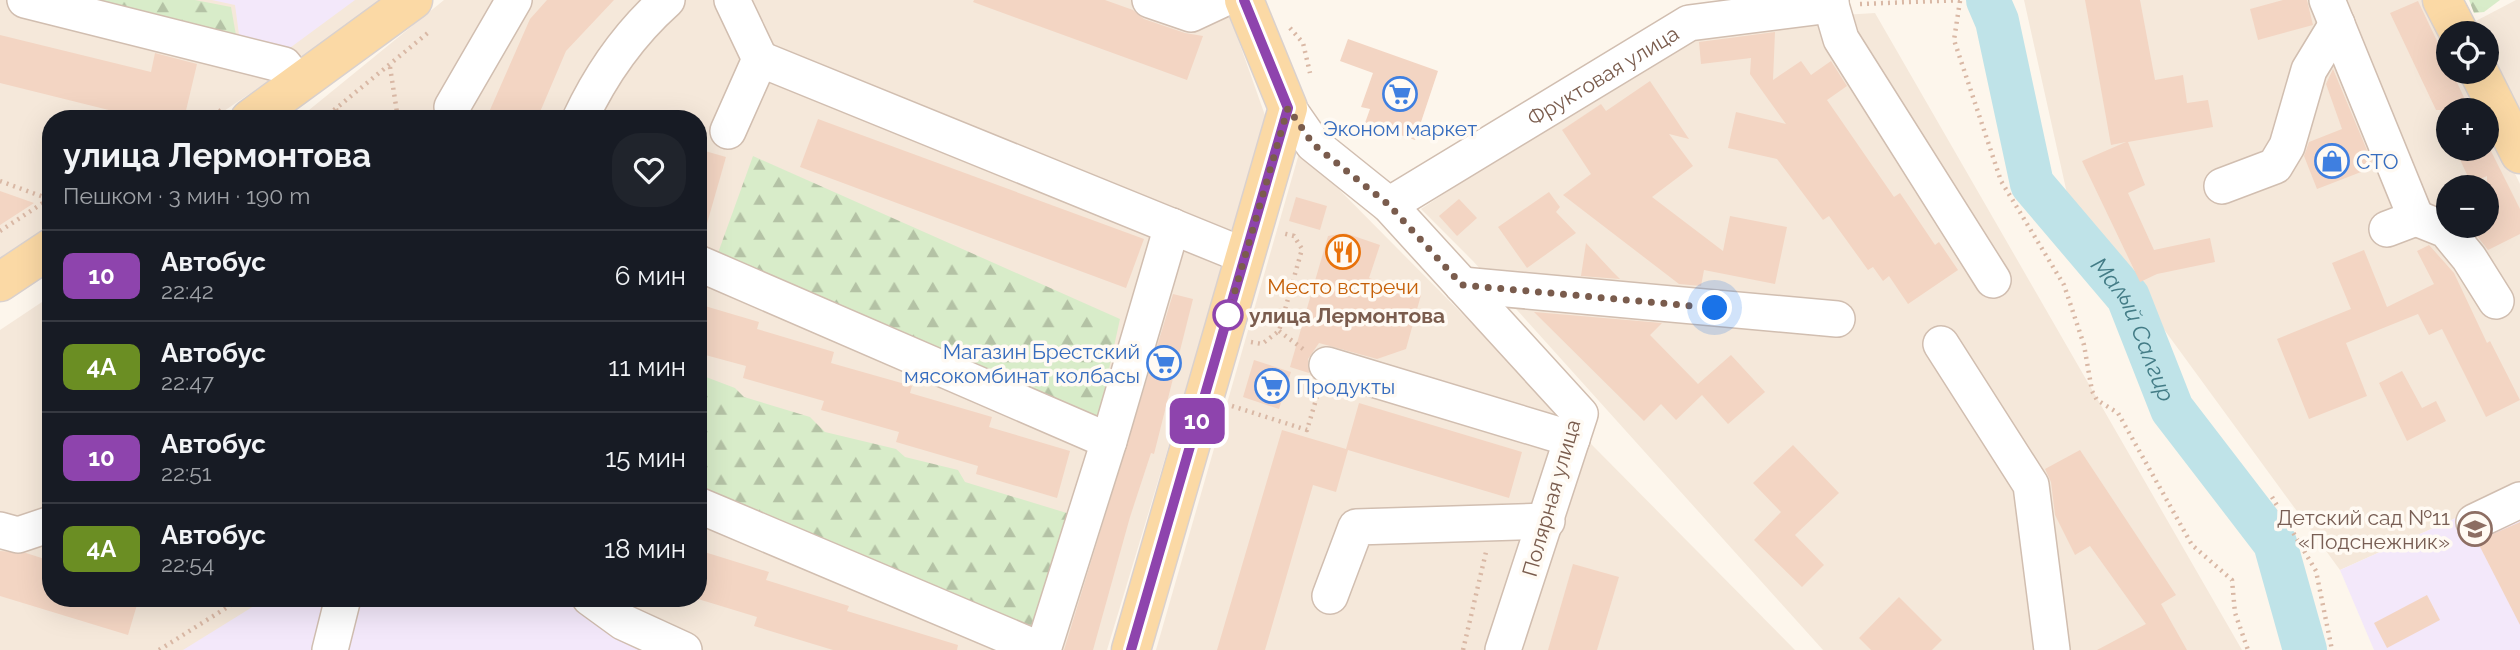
<!DOCTYPE html>
<html lang="ru">
<head>
<meta charset="utf-8">
<style>
  body { margin:0; font-family:Raleway,sans-serif; background:#20242c; color:#f1f3f6; height:100vh; display:flex; flex-direction:column; font-size:26px; white-space:nowrap }
  * { box-sizing:border-box; margin:0 }
  p { font-size:23px; color:#9ea1a6 }
  .icon { flex:none; width:38px; height:38px; fill:none; stroke:currentColor; stroke-width:2; stroke-linecap:round; stroke-linejoin:round }
  .map { position:relative; flex:1; overflow:hidden }
  .drawer { position:absolute; left:42px; top:110px; width:665px; height:497px; display:flex; flex-direction:column; background:#171b24; border-radius:28px; box-shadow:0 7px 28px #0002 }
  .drawer>* { flex:none }
  .badge { padding:0 14px; border-radius:10px; font-size:24px; line-height:46px }
  .controls { position:absolute; left:2436px; top:21px; display:grid; gap:14px }
  .controls a { display:grid; place-items:center; width:63px; height:63px; border-radius:50%; background:#171b24; box-shadow:0 7px 28px #0002; font-size:35px }
  .you { position:absolute; width:35px; height:35px; margin:-18px; border:5px solid #fff; border-radius:50%; background:#1a73e8; box-shadow:0 0 0 10px #1a73e833 }
  .map>.badge { position:absolute; translate:-50% -50%; box-shadow:0 0 0 4px #fff }
  .round { display:grid; place-items:center; flex:none; width:74px; height:74px; border-radius:28px; background:#20242c }
  .headline { display:flex; align-items:center; justify-content:space-between; height:119px; padding:0 21px }
  h1 { font-size:33px; font-weight:700; line-height:52px }
  ul { padding:0; list-style:none }
  li { display:flex; align-items:center; gap:21px; height:91px; padding:0 21px; border-top:2px solid #363941 }
  li div { flex:1 }
  li b { display:block; font-size:26px }
  li em { font-style:normal }
  li .badge { min-width:77px; font-weight:700; text-align:center }
  .map>svg:first-child { display:block }
  .residential { fill:#f5e8da; fill-rule:evenodd }
  .education { fill:#f3e8fa }
  .forest { fill:url(#forest-firs) }
  .lines { fill:none; stroke-linecap:round; stroke-linejoin:round }
  .river { stroke:#bfe3e8; stroke-width:44 }
  .building { fill:#f3d5c3 }
  .minor-casing { stroke:#d1beb0; stroke-width:38 }
  .major-casing { stroke:#dad1cd; stroke-width:41 }
  .path { stroke:#d9b8a5; stroke-width:4.5; stroke-dasharray:2 5; stroke-linecap:butt }
  .minor { stroke:#fff; stroke-width:35 }
  .major { stroke:#fbd9a5; stroke-width:38 }
  .line-casing { stroke:#fff; stroke-width:16 }
  .line { stroke:#8e44ad; stroke-width:10 }
  .walk { stroke:#7a5c4d; stroke-width:7; stroke-dasharray:0 12.6 }
  .stop-dot { fill:#fff; stroke:#8e44ad; stroke-width:3.5 }
  .labels { text-anchor:middle; dominant-baseline:central; stroke-width:7; stroke-linejoin:round; paint-order:stroke }
  .street-label { font-size:21px; fill:#7a5c4d; stroke:#fffaf3 }
  .shop-label { font-size:21px; fill:#366cbe; stroke:#fffaf3; text-anchor:start }
  .food-label { font-size:21px; fill:#c56008; stroke:#fffaf3 }
  .stop-label { font-size:21px; font-weight:bold; fill:#7a5c4d; stroke:#fffaf3; text-anchor:start }
  .education-label { font-size:21px; fill:#785e54; stroke:#fffaf3; text-anchor:end }
  .water-label { font-size:23px; font-style:italic; fill:#437c86; stroke:#fffaf3 }
</style>
</head>
<body>
<div class="map">
<svg width="2520" height="650" viewBox="0 0 2520 650">
  <defs>
    <pattern id="forest-firs" width="22" height="20" patternUnits="userSpaceOnUse" patternTransform="scale(1.75)"><rect width="22" height="20" fill="#d8ecc9"/><path d="M5 1l3.5 6h-7zM16 11l3.5 6h-7z" fill="#b4c2a5"/></pattern>
  </defs>
  <rect width="100%" height="100%" fill="#fdf6ec"/>
  <g class="residential">
    <polygon points="0,0 389,0 212,119 51,119 51,227 0,261"/>
    <polygon points="444,0 1219,0 1227,8 1267,121 1107,650 0,650 0,330 51,296 51,598 698,598 698,119 298,119"/>
    <path d="M 2024,0 L 2430,0 L 2448,37 L 2448,72 L 2465,72 L 2484,110 L 2448,110 L 2448,149 L 2487,149 L 2487,116 L 2520,184 L 2520,489 L 2340,570 L 2068,198 ZM 2448,187 L 2487,187 L 2487,226 L 2448,226 Z"/>
    <polygon points="2516,0 2520,0 2520,118 2487,52 2487,33 2477,33 2472,23"/>
    <polygon points="1875,13 2242,650 1823,650 1473,261 1421,209 1700,24"/>
    <polygon points="1300,150 1795,650 1156,650"/>
  </g>
  <g class="education">
    <polygon points="212,0 355,0 283,53 240,42 235,5"/>
    <polygon points="2520,489 2520,650 2374,650 2340,570"/>
    <polygon points="267,598 570,599 626,640 648,650 183,650"/>
  </g>
  <g class="forest">
    <polygon points="75,0 195,0 231,7 237,41"/>
    <polygon points="2469,0 2500,0 2484,12 2474,13"/>
    <polygon points="753,156 1120,319 1093,442 709,278"/>
    <polygon points="698,374 735,388 744,397 810,417 825,432 896,449 905,457 958,470 965,482 1070,514 1030,650 1005,650 698,524"/>
  </g>
  <g class="lines">
    <path class="river" id="s1" d="M 1988,0 L 1997,21 L 2032,184 L 2128,297 L 2172,409 L 2275,543 L 2305,650"/>
  </g>
  <g class="building">
    <polygon points="547,0 614,0 566,51 537,119 486,119 530,19"/>
    <polygon points="974,0 1105,0 1133,10 1144,19 1185,33 1203,36 1187,80 973,2"/>
    <polygon points="2085,0 2140,0 2155,80 2183,75 2187,103 2208,100 2213,127 2128,142 2145,185 2128,193 2154,250 2210,238 2215,262 2157,274 2140,282 2082,161 2126,142 2111,145"/>
    <polygon points="2283,0 2307,0 2313,25 2258,40 2250,9"/>
    <polygon points="2418,1 2448,64 2448,72 2452,72 2470,110 2436,110 2390,13"/>
    <polygon points="1775,32 1773,80 1801,61 1811,75 1831,61 1847,86 1827,100 1894,197 1900,193 1935,245 1939,242 1958,270 1908,304 1889,276 1883,281 1873,267 1868,270 1829,216 1823,220 1777,159 1728,148 1736,112 1786,124 1750,74 1751,58 1701,64 1699,42"/>
    <polygon points="0,35 151,72 155,53 197,64 184,119 145,119 0,83"/>
    <polygon points="1348,39 1438,71 1415,140 1365,123 1370,109 1361,107 1373,73 1340,61"/>
    <polygon points="2333,69 2374,167 2317,189 2304,156 2309,142 2342,129 2326,84"/>
    <polygon points="1650,81 1689,139 1669,134 1693,166 1652,197 1723,251 1730,216 1787,227 1775,284 1704,270 1701,286 1679,284 1563,195 1591,174 1562,130 1601,104 1606,111"/>
    <polygon points="818,119 1144,239 1126,288 800,167"/>
    <polygon points="2487,143 2520,209 2520,234 2488,250 2469,226 2491,226 2487,218 2487,176 2471,183 2455,149 2487,149"/>
    <polygon points="698,149 726,157 704,234 698,233"/>
    <polygon points="0,191 34,203 0,225"/>
    <polygon points="1549,192 1560,207 1556,212 1576,233 1527,268 1498,227"/>
    <polygon points="1296,197 1327,206 1320,230 1289,221"/>
    <polygon points="1459,199 1477,218 1457,236 1439,216"/>
    <polygon points="1345,233 1380,245 1369,278 1421,295 1406,349 1377,359 1319,343 1308,359 1309,373 1290,367 1328,236"/>
    <polygon points="1586,243 1612,271 1620,279 1581,276"/>
    <polygon points="2429,245 2454,273 2487,343 2490,341 2520,400 2486,417 2442,329 2429,335 2418,314 2346,343 2367,396 2309,419 2277,339 2351,309 2332,263 2364,250 2387,307 2434,284 2417,251"/>
    <polygon points="1173,294 1193,299 1154,454 1151,453 1130,517 1093,650 1064,650"/>
    <polygon points="698,304 759,322 757,329 834,352 831,363 912,386 910,393 992,417 989,427 1070,451 1057,498 976,474 978,466 896,442 899,432 821,410 824,401 743,378 746,366 698,353"/>
    <polygon points="1534,312 1662,323 1650,335 1698,384 1731,355 1765,392 1728,424 1702,395 1676,420 1661,404 1644,421"/>
    <polygon points="1254,360 1291,372 1279,409 1243,397"/>
    <polygon points="2402,371 2422,408 2436,401 2446,421 2407,441 2379,383"/>
    <polygon points="1359,403 1522,452 1509,498 1348,450 1336,492 1313,485 1265,650 1217,650 1282,430 1346,449"/>
    <polygon points="1793,445 1839,493 1795,535 1824,565 1802,587 1754,540 1781,512 1753,483"/>
    <polygon points="2080,450 2176,595 2161,604 2187,650 2097,650 2146,624 2090,546 2075,555 2055,515 2051,482 2045,469"/>
    <polygon points="2520,522 2520,625 2477,541"/>
    <polygon points="698,550 769,572 766,580 849,606 847,611 958,645 957,650 833,650 754,626 757,617 698,599"/>
    <polygon points="0,551 26,553 51,561 51,598 139,598 128,635 0,596"/>
    <polygon points="1573,564 1619,577 1597,650 1548,650"/>
    <polygon points="2427,595 2440,620 2387,648 2374,623"/>
    <polygon points="1899,597 1942,640 1932,650 1871,650 1859,638"/>
  </g>
  <g class="lines">
    <g class="minor-casing">
      <g id="minor">
        <polyline points="25,0 284,65 299,84"/>
        <polyline points="732,0 760,59"/>
        <polyline points="1150,0 1191,14 1221,0"/>
        <polyline points="2327,0 2416,218 2387,229"/>
        <polyline points="1831,5 1841,39 1993,280"/>
        <polyline points="452,107 514,0"/>
        <polyline points="1288,108 1313,144 1389,205 1580,414 1503,650"/>
        <path d="M 580,119 C 601,74 630,33 667,0"/>
        <polyline points="728,131 760,59 1245,256"/>
        <polyline points="2222,186 2275,166 2287,146 2309,70 2337,24"/>
        <path id="s2" d="M 1389,205 L 1689,23 L 1831,5 L 1831,0"/>
        <polyline points="2416,218 2446,230 2469,258 2496,301"/>
        <polyline points="698,263 1109,441"/>
        <polyline points="1462,285 1837,319"/>
        <polyline points="1941,344 2031,485 2052,650"/>
        <polyline points="1327,365 1572,439"/>
        <polyline points="698,505 1041,650"/>
        <polyline points="2474,522 2520,500"/>
        <polyline points="0,530 18,535 51,524"/>
        <polyline points="1330,596 1356,527 1547,521"/>
        <polyline points="590,598 623,622 684,650"/>
        <polyline points="330,650 343,598"/>
        <polyline points="1043,650 1109,441 1172,226"/>
      </g>
    </g>
    <g class="major-casing">
      <g id="major">
        <polyline points="2442,0 2459,33"/>
        <polyline points="2479,72 2520,154"/>
        <polyline points="250,119 413,0"/>
        <polyline points="0,282 51,248"/>
        <polyline points="1131,650 1288,108 1244,0"/>
      </g>
    </g>
    <g class="path">
      <polyline points="1960,1 1954,40 2001,181 2064,285 2084,345 2092,391 2097,400 2118,413 2192,545 2232,580 2235,613 2248,650"/>
      <polyline points="1860,4 1963,0"/>
      <polyline points="1290,28 1303,43 1310,73"/>
      <polyline points="390,67 398,119"/>
      <polyline points="336,110 356,119"/>
      <polyline points="208,119 221,110"/>
      <polyline points="323,119 429,32"/>
      <polyline points="0,181 49,199"/>
      <polyline points="0,231 49,199"/>
      <polyline points="1279,331 1303,349"/>
      <polyline points="1251,342 1262,344 1279,331 1302,249 1294,236 1282,233"/>
      <polyline points="1232,406 1307,430 1318,393"/>
      <polyline points="2272,497 2316,571 2332,650"/>
      <polyline points="159,650 242,598"/>
      <polyline points="1463,650 1486,552"/>
    </g>
    <use href="#minor" class="minor"/>
    <use href="#major" class="major"/>
  </g>
  <g class="lines">
    <g class="line-casing">
      <polyline id="line" points="1131,650 1288,108 1244,0"/>
    </g>
    <use href="#line" class="line"/>
    <polyline class="walk" points="1228,315 1288,108 1313,144 1389,205 1462,285 1715,308"/>
  </g>
  <defs>
    <g id="supermarket-ring" transform="scale(1.75)"><circle r="9.5" fill="#fffaf3" stroke="#3f7fe0" stroke-width="1.5"/><path d="M-6-5.5h2.5l.6 2H6L4.5 2H-2.5L-4.4-4H-6ZM-1.5 3.2a1.3 1.3 0 1 0 .1 0ZM3 3.2a1.3 1.3 0 1 0 .1 0Z" fill="#3f7fe0"/></g>
    <g id="shop-ring" transform="scale(1.75)"><circle r="9.5" fill="#fffaf3" stroke="#3f7fe0" stroke-width="1.5"/><path d="M-5-2.5h2.3a2.7 3.5 0 0 1 5.4 0H5L5.5 6h-11ZM-1.5-2.5h3a1.5 2.3 0 0 0-3 0Z" fill="#3f7fe0"/></g>
    <g id="restaurant-ring" transform="scale(1.75)"><circle r="9.5" fill="#fffaf3" stroke="#e8710a" stroke-width="1.5"/><path d="M-5-6h1v4h1v-4h1v4h1v-4h1v5L-1.5 .5V6h-2V.5L-5-1ZM5-6V6H3V1.5H1.5Q1.5-4 5-6Z" fill="#e8710a"/></g>
    <g id="school-ring" transform="scale(1.75)"><circle r="9.5" fill="#fffaf3" stroke="#8d6e63" stroke-width="1.5"/><path d="M0-5L7-2L0 1L-7-2ZM-4 1L0 2.5L4 1V4Q0 6-4 4Z" fill="#8d6e63"/></g>
  </defs>
  <g fill-rule="evenodd">
    <use href="#supermarket-ring" x="1400" y="94"/>
    <use href="#shop-ring" x="2332" y="161"/>
    <use href="#restaurant-ring" x="1343" y="252"/>
    <use href="#supermarket-ring" x="1164" y="363"/>
    <use href="#supermarket-ring" x="1272" y="386"/>
    <use href="#school-ring" x="2475" y="529"/>
  </g>
  <circle class="stop-dot" cx="1228" cy="315" r="14"/>
  <g class="labels">
    <g class="street-label">
      <text stroke="none"><textPath href="#s2" startOffset="250">Фруктовая улица</textPath></text>
      <text transform="translate(1551 498) rotate(-74)">Полярная улица</text>
    </g>
    <g class="shop-label">
      <text x="1400" y="128" text-anchor="middle">Эконом маркет</text>
      <text x="2356" y="161">СТО</text>
      <text x="1140" y="351" text-anchor="end">Магазин Брестский<tspan x="1140" dy="24">мясокомбинат колбасы</tspan></text>
      <text x="1296" y="386">Продукты</text>
    </g>
    <g class="food-label">
      <text x="1343" y="286">Место встречи</text>
    </g>
    <g class="stop-label">
      <text x="1249" y="315">улица Лермонтова</text>
    </g>
    <g class="education-label">
      <text x="2450" y="517">Детский сад №11<tspan x="2450" dy="24">«Подснежник»</tspan></text>
    </g>
    <g class="water-label">
      <text stroke="none"><textPath href="#s1" startOffset="369">Малый Салгир</textPath></text>
    </g>
  </g>
</svg>
<div class="controls">
<a><svg class="icon" aria-label="locate" viewBox="0 0 24 24"><circle cx="12" cy="12" r="6"/><path d="M12 2v4M12 18v4M2 12h4M18 12h4"/></svg></a>
<a>+</a>
<a>−</a>
</div>
<div class="you" style="left:1715px;top:308px"></div>
<b class="badge" style="left:1197px;top:421px;background:#8e44ad;color:#fff">10</b>
<section class="drawer">
<div class="headline"><div><h1>улица Лермонтова</h1><p>Пешком · 3 мин · 190 m</p></div><a class="round"><svg class="icon" aria-label="heart" viewBox="0 0 24 24"><path d="M12 20l-8-8c-3-5 5-10 8-4 3-6 11-1 8 4z"/></svg></a></div>
<ul>
<li><span class="badge" style="background:#8e44ad;color:#fff">10</span><div><b>Автобус</b><p>22:42</p></div><em>6 мин</em></li>
<li><span class="badge" style="background:#6b8e23;color:#fff">4А</span><div><b>Автобус</b><p>22:47</p></div><em>11 мин</em></li>
<li><span class="badge" style="background:#8e44ad;color:#fff">10</span><div><b>Автобус</b><p>22:51</p></div><em>15 мин</em></li>
<li><span class="badge" style="background:#6b8e23;color:#fff">4А</span><div><b>Автобус</b><p>22:54</p></div><em>18 мин</em></li>
</ul>
</section>
</div>
</body>
</html>
